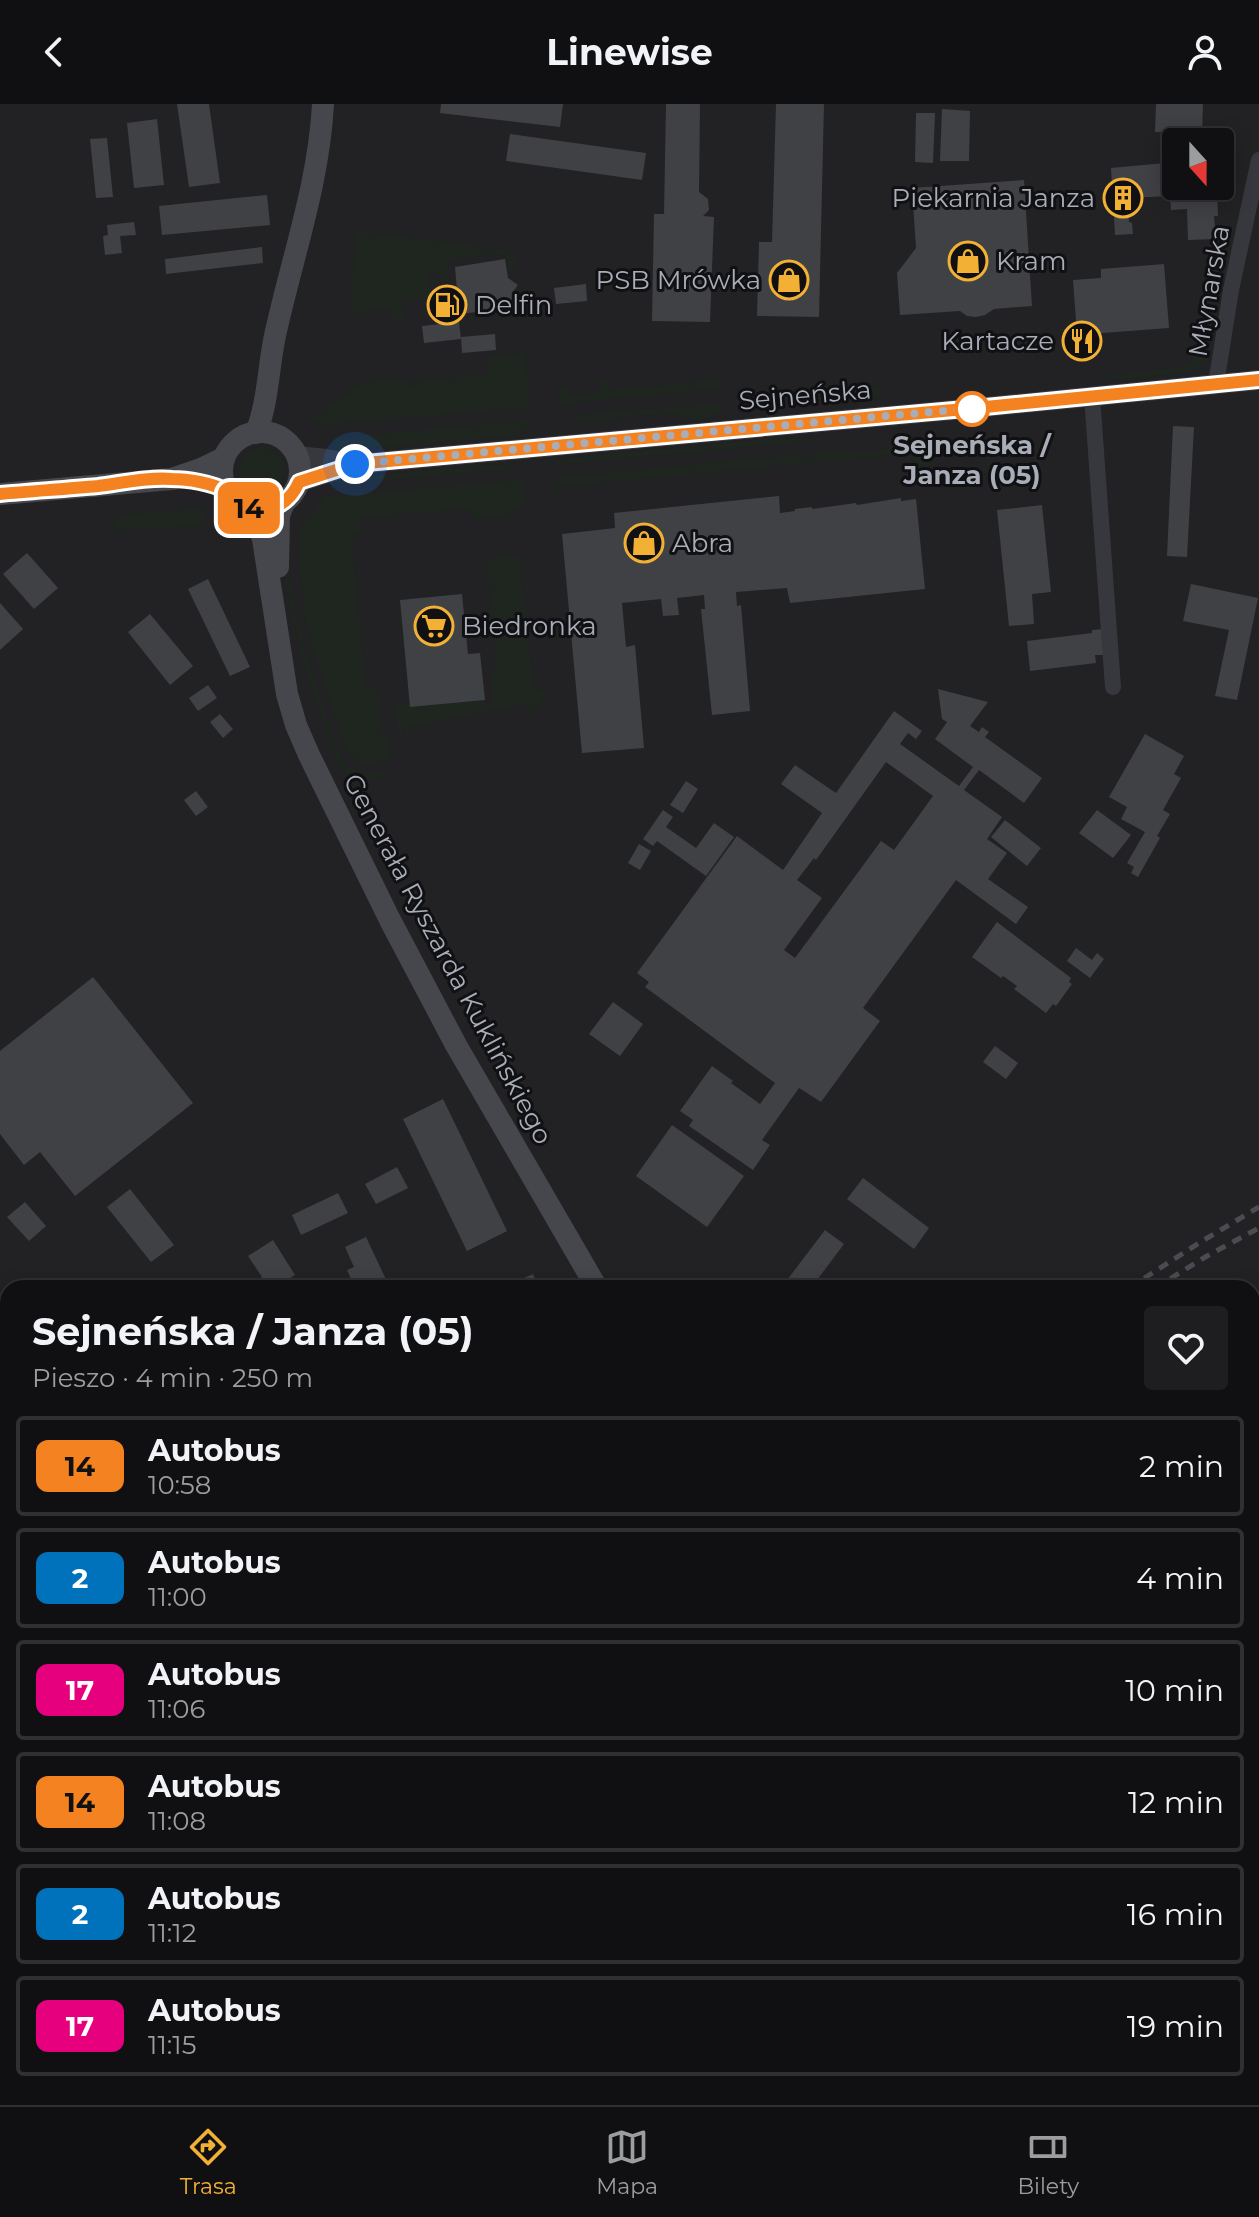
<!DOCTYPE html>
<html lang="pl">
<head>
<meta charset="utf-8">
<style>
  body { margin:0; font-family:Montserrat,sans-serif; background:#1e1e20; color:#f1f3f6; height:100vh; display:flex; flex-direction:column; font-size:30px; white-space:nowrap }
  * { box-sizing:border-box; margin:0 }
  p { font-size:26px; color:#9c9d9f }
  .icon { flex:none; width:44px; height:44px; fill:none; stroke:currentColor; stroke-width:2; stroke-linecap:round; stroke-linejoin:round }
  .map { position:relative; flex:1; overflow:hidden }
  .panel { position:absolute; left:0px; top:1176px; width:1260px; height:826px; display:flex; flex-direction:column; background:#101012; border-radius:24px 24px 0 0; box-shadow:0 4px 20px #0003,0 0 0 2px #303032 }
  .panel>* { flex:none }
  .badge { padding:0 16px; border-radius:12px; font-size:28px; line-height:52px }
  .needle { width:52px; rotate:159deg }
  .tools { position:absolute; left:1162px; top:24px; display:grid; gap:16px }
  .tools a { display:grid; place-items:center; width:72px; height:72px; border-radius:8px; background:#101012; box-shadow:0 4px 20px #0003,0 0 0 2px #303032; font-size:40px }
  .you { position:absolute; width:40px; height:40px; margin:-20px; border:6px solid #fff; border-radius:50%; background:#1a73e8; box-shadow:0 0 0 12px #1a73e833 }
  .map>.badge { position:absolute; translate:-50% -50%; box-shadow:0 0 0 4px #fff }
  .round { display:grid; place-items:center; flex:none; width:84px; height:84px; border-radius:8px; background:#1e1e20 }
  .headline { display:flex; align-items:center; justify-content:space-between; height:136px; padding:0 32px }
  h1 { font-size:38px; font-weight:700; line-height:60px }
  ul { padding:0; list-style:none }
  li { display:flex; align-items:center; gap:24px; height:100px; margin:0 16px 12px; padding:0 16px; border:4px solid #303032; border-radius:8px }
  li div { flex:1 }
  li b { display:block; font-size:30px }
  li em { font-style:normal }
  li .badge { min-width:88px; font-weight:700; text-align:center }
  header { display:flex; justify-content:space-between; align-items:center; height:104px; padding:0 32px; background:#101012; font-size:36px; font-weight:700 }
  .dock { display:flex; justify-content:space-around; align-items:center; height:112px; border-top:2px solid #303032; background:#101012; font-size:22px; color:#9c9d9f }
  .dock a { display:grid; justify-items:center; gap:4px }
  .dock .current { color:#f2b134 }
  .map>svg:first-child { display:block }
  .built { fill:#222225; fill-rule:evenodd }
  .green { fill:#1e261f }
  .building { fill:#404145; fill-rule:evenodd }
  .lines { fill:none; stroke-linecap:round; stroke-linejoin:round }
  .minor { stroke:#37383d; stroke-width:16 }
  .tertiary { stroke:#37383d; stroke-width:20 }
  .secondary { stroke:#45474d; stroke-width:22 }
  .rail { stroke:#4a4c52; stroke-width:5; stroke-dasharray:10 8; stroke-linecap:butt }
  .line-casing { stroke:#fff; stroke-width:18 }
  .line { stroke:#f58220; stroke-width:12 }
  .walk { stroke:#a8adb8; stroke-width:8; stroke-dasharray:0 14.4 }
  .stop-dot { fill:#fff; stroke:#f58220; stroke-width:4 }
  .labels { text-anchor:middle; dominant-baseline:central; stroke-width:6; stroke-linejoin:round; paint-order:stroke }
  .poi-label { font-size:26px; fill:#a8adb8; stroke:#111113; text-anchor:start }
  .street-label { font-size:26px; fill:#a8adb8; stroke:#111113 }
  .stop-label { font-size:26px; font-weight:bold; fill:#a8adb8; stroke:#111113 }
</style>
</head>
<body>
<header><svg class="icon" aria-label="back" viewBox="0 0 24 24"><path d="M15 5l-7 7 7 7"/></svg>Linewise<svg class="icon" aria-label="person" viewBox="0 0 24 24"><circle cx="12" cy="8" r="4"/><path d="M4 21q1-7 8-7t8 7"/></svg></header>
<div class="map">
<svg width="1259" height="2001" viewBox="0 0 1259 2001">
  <rect width="100%" height="100%" fill="#161618"/>
  <path class="built" d="M 0,0 L 1259,0 L 1259,1511 L 1252,1519 L 1252,1184 L 8,1184 L 8,1994 L 1154,1994 L 1158,2001 L 0,2001 ZM 1176,38 L 1220,38 L 1220,82 L 1176,82 Z"/>
  <g class="green">
    <polygon points="356,127 515,147 515,165 508,165 506,149 447,155 449,177 441,177 440,169 429,170 431,194 401,197 404,216 393,217 391,205 350,209"/>
    <polygon points="525,249 530,303 334,320 321,321 311,314 376,270 382,277 408,275 409,282 421,281 421,276 489,270 488,253"/>
    <path d="M 1204,251 L 1210,251 C 1203,261 1196,267 1184,269 L 1118,276 L 1104,272 L 1180,263 Z"/>
    <polygon points="610,275 612,286 725,275 726,284 559,300 557,282 568,280 569,291 599,288 599,277"/>
    <path d="M 885,283 L 876,296 C 856,304 840,295 820,295 C 799,294 777,305 758,294 Z"/>
    <path d="M 724,299 C 721,308 715,311 706,314 C 690,317 678,309 662,309 C 639,310 586,322 568,312 Z"/>
    <polygon points="533,316 525,327 516,332 335,347 332,334"/>
    <polygon points="778,334 832,335 553,361 565,354"/>
    <path d="M 951,336 L 957,338 C 958,346 955,351 950,357 L 947,346 L 933,347 L 934,361 L 916,363 L 914,349 L 811,359 L 811,349 C 828,346 845,350 862,349 C 876,348 887,344 900,341 C 916,338 935,338 951,336 Z"/>
    <circle cx="262" cy="367" r="23"/>
    <polygon points="807,350 807,359 557,383 556,392 553,395 552,374"/>
    <polygon points="499,360 511,365 336,380 335,375"/>
    <path d="M 522,376 C 537,411 498,414 474,415 L 472,404 L 360,414 L 361,429 L 351,431 L 366,585 L 378,585 L 382,629 L 388,629 L 391,651 C 376,665 359,662 346,646 L 307,525 L 303,502 L 298,425 L 327,392 Z"/>
    <polygon points="200,404 204,408 206,421 114,427 113,415 120,411"/>
    <path d="M 288,437 L 290,473 L 296,513 L 333,637 C 344,668 360,670 389,666 L 387,669 C 369,678 350,680 338,661 C 321,612 273,483 288,437 Z"/>
    <polygon points="519,451 534,587 546,586 541,599 530,610 522,600 402,624 403,632 399,633 395,601 410,600 411,603 485,596 486,599 493,598 490,563 497,562 486,455"/>
    <polygon points="198,1994 314,1994 317,2001 202,2001"/>
  </g>
  <g class="building">
    <polygon points="177,0 209,0 220,79 189,83"/>
    <polygon points="441,0 563,0 560,23 440,9"/>
    <polygon points="666,0 700,0 699,88 708,95 709,106 703,112 714,113 710,218 652,217 654,110 664,110"/>
    <polygon points="776,0 824,0 819,213 757,212 759,138 772,138"/>
    <polygon points="1156,0 1203,0 1202,29 1155,28"/>
    <polygon points="942,5 970,7 969,57 940,57"/>
    <polygon points="916,9 935,9 933,59 915,58"/>
    <polygon points="157,15 164,81 134,84 127,19"/>
    <polygon points="510,30 646,49 642,76 506,57"/>
    <polygon points="107,34 113,93 96,94 90,35"/>
    <polygon points="1220,57 1231,57 1232,88 1217,88 1218,112 1214,112 1216,135 1188,136 1187,105 1171,106 1170,92 1128,94 1129,118 1132,119 1133,130 1115,131 1111,64 1176,58 1176,82 1220,82"/>
    <polygon points="1024,76 1032,202 994,205 985,211 976,213 967,212 960,207 900,211 897,169 916,144 912,84"/>
    <polygon points="267,91 270,121 162,131 159,102"/>
    <polygon points="134,118 136,131 120,132 122,149 105,151 103,132 108,131 107,121"/>
    <polygon points="262,143 263,159 166,170 165,155"/>
    <polygon points="505,155 508,174 518,181 512,189 516,198 512,202 505,205 459,210 455,163"/>
    <polygon points="1164,160 1169,224 1089,230 1090,243 1074,244 1073,231 1077,230 1073,176 1101,174 1101,165"/>
    <polygon points="586,180 587,197 556,200 554,184"/>
    <polygon points="459,218 461,235 424,239 422,222"/>
    <polygon points="495,230 496,246 462,249 461,233"/>
    <polygon points="1173,322 1194,323 1187,453 1167,452"/>
    <polygon points="779,392 780,409 795,407 795,405 812,403 812,405 856,399 857,401 901,394 901,397 916,395 925,485 790,499 787,484 736,488 737,502 741,501 750,607 712,611 701,505 705,505 704,491 677,494 679,511 663,512 661,495 622,499 626,543 635,541 644,644 582,649 562,430 615,424 614,409"/>
    <polygon points="1042,401 1051,488 1032,490 1034,520 1009,522 997,406"/>
    <polygon points="27,449 58,484 34,505 3,470"/>
    <polygon points="208,475 250,563 230,572 188,485"/>
    <polygon points="1191,480 1258,494 1237,596 1215,592 1229,526 1183,517"/>
    <polygon points="462,490 468,550 480,549 485,596 410,603 400,496"/>
    <polygon points="0,499 23,525 0,546"/>
    <polygon points="150,510 193,562 170,581 128,528"/>
    <polygon points="1104,525 1104,551 1095,551 1096,559 1030,567 1027,537 1092,529 1092,526"/>
    <polygon points="208,581 217,594 198,607 189,594"/>
    <path d="M 938,585 L 988,598 L 970,622 L 979,628 L 982,623 L 989,628 L 985,633 L 1042,674 L 1024,699 L 979,666 L 964,686 L 1002,713 L 987,735 L 1007,749 L 988,775 L 1028,803 L 1016,820 L 956,776 L 863,904 L 880,917 L 821,998 L 799,984 L 762,1036 L 770,1041 L 753,1066 L 689,1022 L 693,1016 L 680,1007 L 712,962 L 733,977 L 731,979 L 760,1000 L 775,979 L 645,883 L 649,878 L 637,869 L 737,732 L 783,766 L 822,709 L 781,680 L 795,661 L 836,689 L 894,607 L 922,627 L 916,635 L 908,629 L 900,640 L 959,682 L 973,663 L 935,635 L 947,618 L 942,615 ZM 886,658 L 933,692 L 894,746 L 881,737 L 795,854 L 784,846 L 822,794 L 797,776 L 814,754 L 816,756 Z"/>
    <polygon points="220,610 233,625 223,634 210,618"/>
    <polygon points="1145,630 1184,652 1174,670 1181,674 1163,706 1170,710 1157,732 1160,734 1138,773 1131,769 1134,763 1127,759 1145,728 1121,715 1127,703 1109,693"/>
    <polygon points="686,677 698,685 683,709 670,701"/>
    <polygon points="196,687 208,703 196,712 184,696"/>
    <polygon points="663,706 673,713 666,723 696,744 714,719 734,733 706,772 657,737 653,742 643,735"/>
    <polygon points="1097,706 1131,731 1113,754 1079,729"/>
    <polygon points="1005,716 1041,744 1027,762 991,733"/>
    <polygon points="639,740 651,747 640,766 628,759"/>
    <polygon points="997,818 1071,874 1069,878 1072,880 1056,902 1053,900 1046,909 1014,885 1017,882 1003,872 1001,874 972,853"/>
    <polygon points="1076,844 1092,856 1097,849 1104,855 1090,874 1067,857"/>
    <polygon points="93,873 193,999 75,1092 40,1048 24,1061 0,1030 0,947"/>
    <polygon points="613,898 643,920 620,952 589,930"/>
    <polygon points="995,942 1018,959 1006,975 983,958"/>
    <polygon points="443,995 507,1127 467,1147 403,1015"/>
    <polygon points="672,1021 744,1072 707,1123 636,1072"/>
    <polygon points="397,1063 408,1084 376,1100 365,1080"/>
    <polygon points="863,1074 929,1124 914,1145 847,1095"/>
    <polygon points="130,1085 174,1141 151,1158 107,1103"/>
    <polygon points="338,1089 348,1109 301,1131 292,1111"/>
    <polygon points="25,1098 46,1122 29,1137 7,1113"/>
    <polygon points="825,1126 844,1140 811,1184 781,1184"/>
    <polygon points="366,1133 390,1184 355,1184 347,1166 354,1163 345,1143"/>
    <polygon points="273,1136 295,1171 274,1184 245,1184 262,1173 248,1152"/>
    <polygon points="533,1170 539,1184 502,1184"/>
    <polygon points="1259,1340 1259,1368 1252,1370 1252,1342"/>
    <polygon points="1252,1614 1259,1620 1259,1636 1252,1644"/>
    <polygon points="8,1825 8,1862 0,1866 0,1829"/>
    <polygon points="1252,1837 1259,1843 1259,1868 1252,1861"/>
    <polygon points="0,1894 8,1909 8,1994 19,1994 6,2001 0,1993"/>
    <polygon points="808,1994 854,1994 861,2001 815,2001"/>
    <polygon points="948,1994 990,1994 983,2001 941,2001"/>
  </g>
  <g class="lines">
    <g class="minor">
      <polyline points="1216,280 1231,186 1259,56"/>
      <polyline points="1092,292 1113,583"/>
      <polyline points="0,1570 8,1583"/>
      <polyline points="328,1994 331,2001"/>
      <polyline points="1164,2001 1172,1994"/>
    </g>
    <g class="tertiary">
      <polyline points="297,352 326,355 355,360"/>
      <polyline points="299,378 355,360 965,305 1259,276"/>
    </g>
    <g class="secondary">
      <circle cx="261" cy="367" r="39"/>
      <path d="M 256,329 C 269,296 268,261 276,227 C 293,151 319,78 323,0"/>
      <polyline points="0,390 172,375 201,365 224,354"/>
      <polyline points="249,404 256,415 263,435 287,590 296,621 309,651 390,816 456,941 597,1184"/>
      <polyline points="278,463 279,411 284,399"/>
      <polyline points="1252,1930 1259,1935"/>
      <polyline points="1199,1994 1206,2001"/>
      <polyline points="1257,2001 1259,2000"/>
    </g>
    <g class="rail">
      <polyline points="1129,1184 1199,1139 1259,1103"/>
      <polyline points="1155,1184 1207,1152 1259,1124"/>
      <polyline points="518,2001 521,1994"/>
      <polyline points="536,2001 538,1994"/>
      <polyline points="552,2001 554,1994"/>
    </g>
  </g>
  <g class="lines">
    <g class="line-casing">
      <path id="line" d="M 0,390 C 33,387 66,385 98,382 C 122,379 148,373 172,375 C 187,375 213,379 226,387 C 238,395 244,408 262,406 C 281,404 292,394 299,378 L 355,360 L 965,305 L 1259,276"/>
    </g>
    <use href="#line" class="line"/>
    <polyline class="walk" points="355,360 975,304 972,305"/>
  </g>
  <defs>
    <g id="building-ring" transform="scale(2)"><circle r="9.5" fill="#111113" stroke="#f2b134" stroke-width="1.5"/><path d="M-4-6H4V6H1V3H-1V6H-4ZM-2.5-4.3h1.7v1.8h-1.7ZM.8-4.3h1.7v1.8H.8ZM-2.5-1h1.7V.8h-1.7ZM.8-1h1.7V.8H.8Z" fill="#f2b134"/></g>
    <g id="shop-ring" transform="scale(2)"><circle r="9.5" fill="#111113" stroke="#f2b134" stroke-width="1.5"/><path d="M-5-2.5h2.3a2.7 3.5 0 0 1 5.4 0H5L5.5 6h-11ZM-1.5-2.5h3a1.5 2.3 0 0 0-3 0Z" fill="#f2b134"/></g>
    <g id="fuel-ring" transform="scale(2)"><circle r="9.5" fill="#111113" stroke="#f2b134" stroke-width="1.5"/><path d="M-5.5-6h7V0h2V4h1.3V-2.5L3-4.5l.8-.8L6-3V5H2.5V1h-1V6h-7ZM-4.2-4.7v3.2H.2V-4.7Z" fill="#f2b134"/></g>
    <g id="restaurant-ring" transform="scale(2)"><circle r="9.5" fill="#111113" stroke="#f2b134" stroke-width="1.5"/><path d="M-5-6h1v4h1v-4h1v4h1v-4h1v5L-1.5 .5V6h-2V.5L-5-1ZM5-6V6H3V1.5H1.5Q1.5-4 5-6Z" fill="#f2b134"/></g>
    <g id="supermarket-ring" transform="scale(2)"><circle r="9.5" fill="#111113" stroke="#f2b134" stroke-width="1.5"/><path d="M-6-5.5h2.5l.6 2H6L4.5 2H-2.5L-4.4-4H-6ZM-1.5 3.2a1.3 1.3 0 1 0 .1 0ZM3 3.2a1.3 1.3 0 1 0 .1 0Z" fill="#f2b134"/></g>
  </defs>
  <g fill-rule="evenodd">
    <use href="#building-ring" x="1123" y="94"/>
    <use href="#shop-ring" x="968" y="157"/>
    <use href="#shop-ring" x="789" y="176"/>
    <use href="#fuel-ring" x="447" y="201"/>
    <use href="#restaurant-ring" x="1082" y="237"/>
    <use href="#shop-ring" x="644" y="439"/>
    <use href="#supermarket-ring" x="434" y="522"/>
  </g>
  <circle class="stop-dot" cx="972" cy="305" r="16"/>
  <g class="labels">
    <g class="poi-label">
      <text x="1095" y="94" text-anchor="end">Piekarnia Janza</text>
      <text x="996" y="157">Kram</text>
      <text x="761" y="176" text-anchor="end">PSB Mrówka</text>
      <text x="475" y="201">Delfin</text>
      <text x="1054" y="237" text-anchor="end">Kartacze</text>
      <text x="672" y="439">Abra</text>
      <text x="462" y="522">Biedronka</text>
    </g>
    <g class="street-label">
      <text transform="translate(1209 187) rotate(-80)">Młynarska</text>
      <text transform="translate(805 291) rotate(-5)">Sejneńska</text>
      <text transform="translate(448 855) rotate(62)">Generała Ryszarda Kuklińskiego</text>
    </g>
    <g class="stop-label">
      <text x="972" y="341">Sejneńska /<tspan x="972" dy="30">Janza (05)</tspan></text>
    </g>
  </g>
</svg>
<div class="tools">
<a><svg class="needle" viewBox="-14 -14 28 28"><path d="M0-13l5 13h-10z" fill="#e53935"/><path d="M0 13l5-13h-10z" fill="#9c9d9f"/></svg></a>
</div>
<div class="you" style="left:355px;top:360px"></div>
<b class="badge" style="left:249px;top:404px;background:#f58220;color:#111">14</b>
<section class="panel">
<div class="headline"><div><h1>Sejneńska / Janza (05)</h1><p>Pieszo · 4 min · 250 m</p></div><a class="round"><svg class="icon" aria-label="heart" viewBox="0 0 24 24"><path d="M12 20l-8-8c-3-5 5-10 8-4 3-6 11-1 8 4z"/></svg></a></div>
<ul>
<li><span class="badge" style="background:#f58220;color:#111">14</span><div><b>Autobus</b><p>10:58</p></div><em>2 min</em></li>
<li><span class="badge" style="background:#0072bc;color:#fff">2</span><div><b>Autobus</b><p>11:00</p></div><em>4 min</em></li>
<li><span class="badge" style="background:#e6007e;color:#fff">17</span><div><b>Autobus</b><p>11:06</p></div><em>10 min</em></li>
<li><span class="badge" style="background:#f58220;color:#111">14</span><div><b>Autobus</b><p>11:08</p></div><em>12 min</em></li>
<li><span class="badge" style="background:#0072bc;color:#fff">2</span><div><b>Autobus</b><p>11:12</p></div><em>16 min</em></li>
<li><span class="badge" style="background:#e6007e;color:#fff">17</span><div><b>Autobus</b><p>11:15</p></div><em>19 min</em></li>
</ul>
</section>
</div>
<nav class="dock">
<a class="current"><svg class="icon" aria-label="directions" viewBox="0 0 24 24"><path d="M12 3l9 9-9 9-9-9zM9 14v-3h6M13 9l2 2-2 2"/></svg>Trasa</a>
<a><svg class="icon" aria-label="map" viewBox="0 0 24 24"><path d="M3 6l6-2 6 2 6-2v14l-6 2-6-2-6 2zM9 4v14M15 6v14"/></svg>Mapa</a>
<a><svg class="icon" aria-label="tickets" viewBox="0 0 24 24"><path d="M3 7h18v10H3zM15 7v10"/></svg>Bilety</a>
</nav>
</body>
</html>
